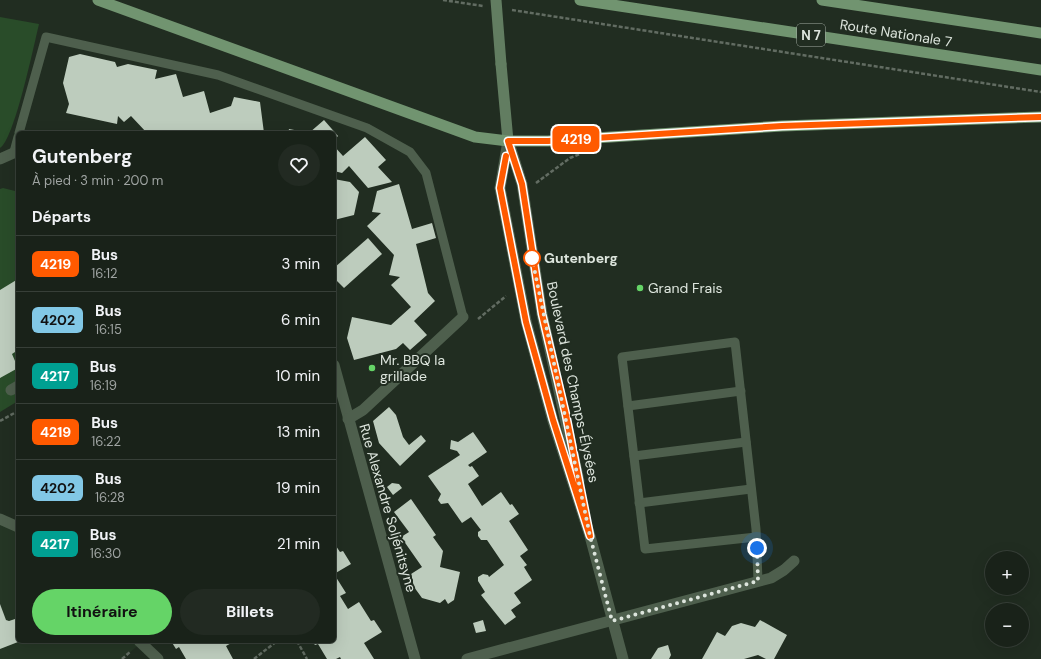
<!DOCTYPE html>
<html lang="fr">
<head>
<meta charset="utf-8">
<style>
  body { margin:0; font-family:"DM Sans",sans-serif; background:#222a22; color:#f1f3f6; height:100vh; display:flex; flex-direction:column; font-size:15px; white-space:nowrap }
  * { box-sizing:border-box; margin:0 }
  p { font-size:13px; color:#9fa4a2 }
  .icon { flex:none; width:22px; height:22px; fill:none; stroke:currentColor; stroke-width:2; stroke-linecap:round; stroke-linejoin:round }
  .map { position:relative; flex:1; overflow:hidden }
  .panel { position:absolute; left:16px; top:131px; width:320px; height:512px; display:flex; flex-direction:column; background:#192219; border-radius:6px; box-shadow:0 4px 16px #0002,0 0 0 1px #373f38 }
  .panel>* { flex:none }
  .badge { padding:0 8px; border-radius:6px; font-size:14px; line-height:26px }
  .controls { position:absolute; left:985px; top:551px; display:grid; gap:8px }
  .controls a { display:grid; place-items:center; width:44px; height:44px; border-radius:50%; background:#192219; box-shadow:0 4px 16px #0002,0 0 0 1px #373f38; font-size:20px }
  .you { position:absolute; width:20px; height:20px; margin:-10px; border:3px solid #fff; border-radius:50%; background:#1a73e8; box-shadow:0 0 0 6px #1a73e833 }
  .map>.badge { position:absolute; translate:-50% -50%; box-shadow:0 0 0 2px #fff }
  h2 { padding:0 16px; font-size:15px; line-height:36px }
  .round { display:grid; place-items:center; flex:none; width:42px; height:42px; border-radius:21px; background:#222a22 }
  .head { display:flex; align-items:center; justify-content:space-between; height:68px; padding:0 16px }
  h1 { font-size:19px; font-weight:700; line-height:30px }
  .cta { display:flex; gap:8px; margin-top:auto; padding:8px 16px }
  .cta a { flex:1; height:46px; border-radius:24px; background:#65d467; color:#111; font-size:16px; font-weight:700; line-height:46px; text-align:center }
  .cta a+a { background:#222a22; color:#f1f3f6 }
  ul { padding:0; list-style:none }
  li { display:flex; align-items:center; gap:12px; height:56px; padding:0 16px; border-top:1px solid #373f38 }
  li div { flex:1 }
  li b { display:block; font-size:15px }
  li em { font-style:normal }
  li .badge { min-width:44px; font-weight:700; text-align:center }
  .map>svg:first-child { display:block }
  .built { fill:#253625 }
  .green { fill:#294c29 }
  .building { fill:#bdccbd }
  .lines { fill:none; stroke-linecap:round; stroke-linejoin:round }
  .path { stroke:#626c62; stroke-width:2.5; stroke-dasharray:4 2; stroke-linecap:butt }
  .service { stroke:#4e5f4d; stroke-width:9 }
  .minor { stroke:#4e5f4d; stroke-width:11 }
  .tertiary { stroke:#4e5f4d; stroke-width:11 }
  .secondary { stroke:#627d61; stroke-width:11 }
  .primary { stroke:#719470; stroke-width:11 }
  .secondary-bridge { stroke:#627d61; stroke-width:11 }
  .line-casing { stroke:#fff; stroke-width:9 }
  .line { stroke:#ff5a00; stroke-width:6 }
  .walk { stroke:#dde5dd; stroke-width:4; stroke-dasharray:0 7.2 }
  .stop-dot { fill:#fff; stroke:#ff5a00; stroke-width:2 }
  .poi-dot { fill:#65d467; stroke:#212d21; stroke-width:1.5 }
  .labels { text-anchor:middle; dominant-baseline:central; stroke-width:4; stroke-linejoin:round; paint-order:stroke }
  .shield { fill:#212d21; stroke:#a5aea5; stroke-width:1 }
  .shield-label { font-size:13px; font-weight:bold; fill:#dde5dd }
  .street-label { font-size:14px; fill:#dde5dd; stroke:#212d21 }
  .stop-label { font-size:14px; font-weight:bold; fill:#dde5dd; stroke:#212d21; text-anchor:start }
  .poi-label { font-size:14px; fill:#dde5dd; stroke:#212d21; text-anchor:start }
</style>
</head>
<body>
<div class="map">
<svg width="1041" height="659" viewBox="0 0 1041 659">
  <rect width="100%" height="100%" fill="#212d21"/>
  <polygon class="built" points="0,519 18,527 18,641 139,641 141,643 122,659 0,659"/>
  <g class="green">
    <path d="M 0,17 L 39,24 C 34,45 14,141 0,148 Z"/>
    <polygon points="3,188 15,191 18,196 18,401 0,412 0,189"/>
  </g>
  <g class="building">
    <polygon points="80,54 115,62 117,67 128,64 157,70 155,79 176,74 183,97 204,91 210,113 231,106 234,97 260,102 264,133 160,133 158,131 157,133 147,133 131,116 124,122 118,116 117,124 66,113 69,104 63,83 69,57"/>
    <polygon points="324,120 338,136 334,140 334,133 309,133"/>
    <polygon points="289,129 305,132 305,133 288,133"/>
    <polygon points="365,137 386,160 378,167 392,182 368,188 349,166 342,173 334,171 334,146 343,156"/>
    <polygon points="334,179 350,182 359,192 354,215 334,220"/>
    <polygon points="399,184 412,229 432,223 436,238 416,244 428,293 435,301 414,321 427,335 410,350 403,343 396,349 354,360 347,338 352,317 391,325 411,307 391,285 400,277 389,275 394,255 367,226 381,213 372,212 377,191"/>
    <polygon points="368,238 382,254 344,288 334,278 334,268"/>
    <polygon points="18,279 18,350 12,354 18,368 0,378 0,290"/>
    <polygon points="389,407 396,415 403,437 409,445 421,435 426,441 400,466 379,443 373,421"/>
    <polygon points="473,432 487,452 468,465 470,467 472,466 479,476 468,484 482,506 501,492 510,505 512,504 519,514 509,521 528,550 520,556 527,565 524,567 532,580 514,593 521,603 511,610 516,617 505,625 481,595 485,592 478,581 478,577 483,574 488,575 489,577 504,565 487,540 481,540 478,536 478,532 481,530 471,517 462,523 448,503 441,504 438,500 441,494 428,476 460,455 457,451 450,449 451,440 458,442"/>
    <polygon points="392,483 399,484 402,488 393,495 387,487"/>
    <polygon points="411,499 436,535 433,537 443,551 440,567 460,572 454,600 448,604 445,599 440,603 422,598 414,587 411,574 422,567 401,537 409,532 394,512"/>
    <polygon points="334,543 340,552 343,551 351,564 334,574 346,593 340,596 348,609 359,602 371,621 374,620 382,632 364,643 374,659 341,659 340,657 336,659 327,659 318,644 315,645 312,641 334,641"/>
    <polygon points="0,604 6,620 9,621 18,618 18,642 0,649"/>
    <polygon points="483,620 486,631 476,633 473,623"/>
    <polygon points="760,620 787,635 774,659 766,659 758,655 744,659 702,659 717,632 725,636 732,626 741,623 755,627"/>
    <polygon points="171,641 235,641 226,646 233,659 186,659 179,647 176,649"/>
    <polygon points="668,645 671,655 669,659 651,659 658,648"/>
  </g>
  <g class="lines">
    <g class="path">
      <polyline points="443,0 483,6"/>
      <polyline points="512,10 1041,92"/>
      <polyline points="536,183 570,158 580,154"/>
      <polyline points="478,319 506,296"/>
      <polyline points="0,421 18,411"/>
      <polyline points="297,641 307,659"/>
      <polyline points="122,659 130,652"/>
      <polyline points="254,659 277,641"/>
    </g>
    <g class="service">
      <polyline points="19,133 46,37 218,75 367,128 410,152 426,173 463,317"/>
      <polyline points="14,152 18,137"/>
      <polyline points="628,406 741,391"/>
      <polyline points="634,456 746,442"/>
      <polyline points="639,503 751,489"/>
      <polyline points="756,537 645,549 622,357 735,342 756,529 758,581"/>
    </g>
    <g class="minor">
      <polyline points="0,159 18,151"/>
      <polyline points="334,365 415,659"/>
      <polyline points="11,390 18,386"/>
      <polyline points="348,419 363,410 463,317"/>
      <polyline points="0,519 18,527"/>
      <polyline points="139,641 158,659"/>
      <polyline points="467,659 771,578 784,570 794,561"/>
    </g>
    <g class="tertiary">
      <polyline points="508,141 500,188 526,321 553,421 590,536 623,659"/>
      <polyline points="509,143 522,184 542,314 579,481"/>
    </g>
    <polyline class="secondary" points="501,64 508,141"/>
    <g class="primary">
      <polyline points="98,0 475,137 508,141 548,141 782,126 1041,117"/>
      <polyline points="580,0 1041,70"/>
      <polyline points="822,0 1041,33"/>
    </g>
    <polyline class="secondary-bridge" points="496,0 501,64"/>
  </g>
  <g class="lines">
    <g class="line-casing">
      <polyline id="line" points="506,156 500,188 526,322 553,420 590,536 566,415 542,314 522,184 508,141 548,141 782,126 1041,117"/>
    </g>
    <use href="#line" class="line"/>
    <polyline class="walk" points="532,258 590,536 612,621 758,581 757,548"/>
  </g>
  <circle class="stop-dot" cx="532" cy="258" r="8"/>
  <g class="poi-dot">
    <circle cx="640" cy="288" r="4"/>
    <circle cx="372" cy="368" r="4"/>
  </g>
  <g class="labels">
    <rect class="shield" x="797" y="24" width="28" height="22" rx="3"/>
    <g class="shield-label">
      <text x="811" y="35">N 7</text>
    </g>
    <g class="street-label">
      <text transform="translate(896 33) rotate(9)">Route Nationale 7</text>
      <text transform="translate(573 382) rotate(78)">Boulevard des Champs-Élysées</text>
      <text transform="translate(388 508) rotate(74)">Rue Alexandre Soljénitsyne</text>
    </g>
    <g class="stop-label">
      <text x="544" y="258">Gutenberg</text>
    </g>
    <g class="poi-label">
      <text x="648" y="288">Grand Frais</text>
      <text x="380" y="360">Mr. BBQ la<tspan x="380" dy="16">grillade</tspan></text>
    </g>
  </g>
</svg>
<div class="controls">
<a>+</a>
<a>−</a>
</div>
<div class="you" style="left:757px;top:548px"></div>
<b class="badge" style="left:576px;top:139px;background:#ff5a00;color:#fff">4219</b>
<section class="panel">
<div class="head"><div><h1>Gutenberg</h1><p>À pied · 3 min · 200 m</p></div><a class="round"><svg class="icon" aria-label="heart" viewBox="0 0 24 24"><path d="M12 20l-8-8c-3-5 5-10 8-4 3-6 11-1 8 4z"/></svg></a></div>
<h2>Départs</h2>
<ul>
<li><span class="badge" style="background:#ff5a00;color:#fff">4219</span><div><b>Bus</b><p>16:12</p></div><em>3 min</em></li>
<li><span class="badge" style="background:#82c8e6;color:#111">4202</span><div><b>Bus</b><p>16:15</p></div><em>6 min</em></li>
<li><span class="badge" style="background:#00a092;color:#fff">4217</span><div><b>Bus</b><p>16:19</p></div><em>10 min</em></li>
<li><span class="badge" style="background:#ff5a00;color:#fff">4219</span><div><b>Bus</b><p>16:22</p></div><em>13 min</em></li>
<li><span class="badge" style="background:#82c8e6;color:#111">4202</span><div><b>Bus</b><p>16:28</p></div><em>19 min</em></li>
<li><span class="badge" style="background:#00a092;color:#fff">4217</span><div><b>Bus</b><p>16:30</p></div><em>21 min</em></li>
</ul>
<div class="cta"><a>Itinéraire</a><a>Billets</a></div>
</section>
</div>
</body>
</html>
